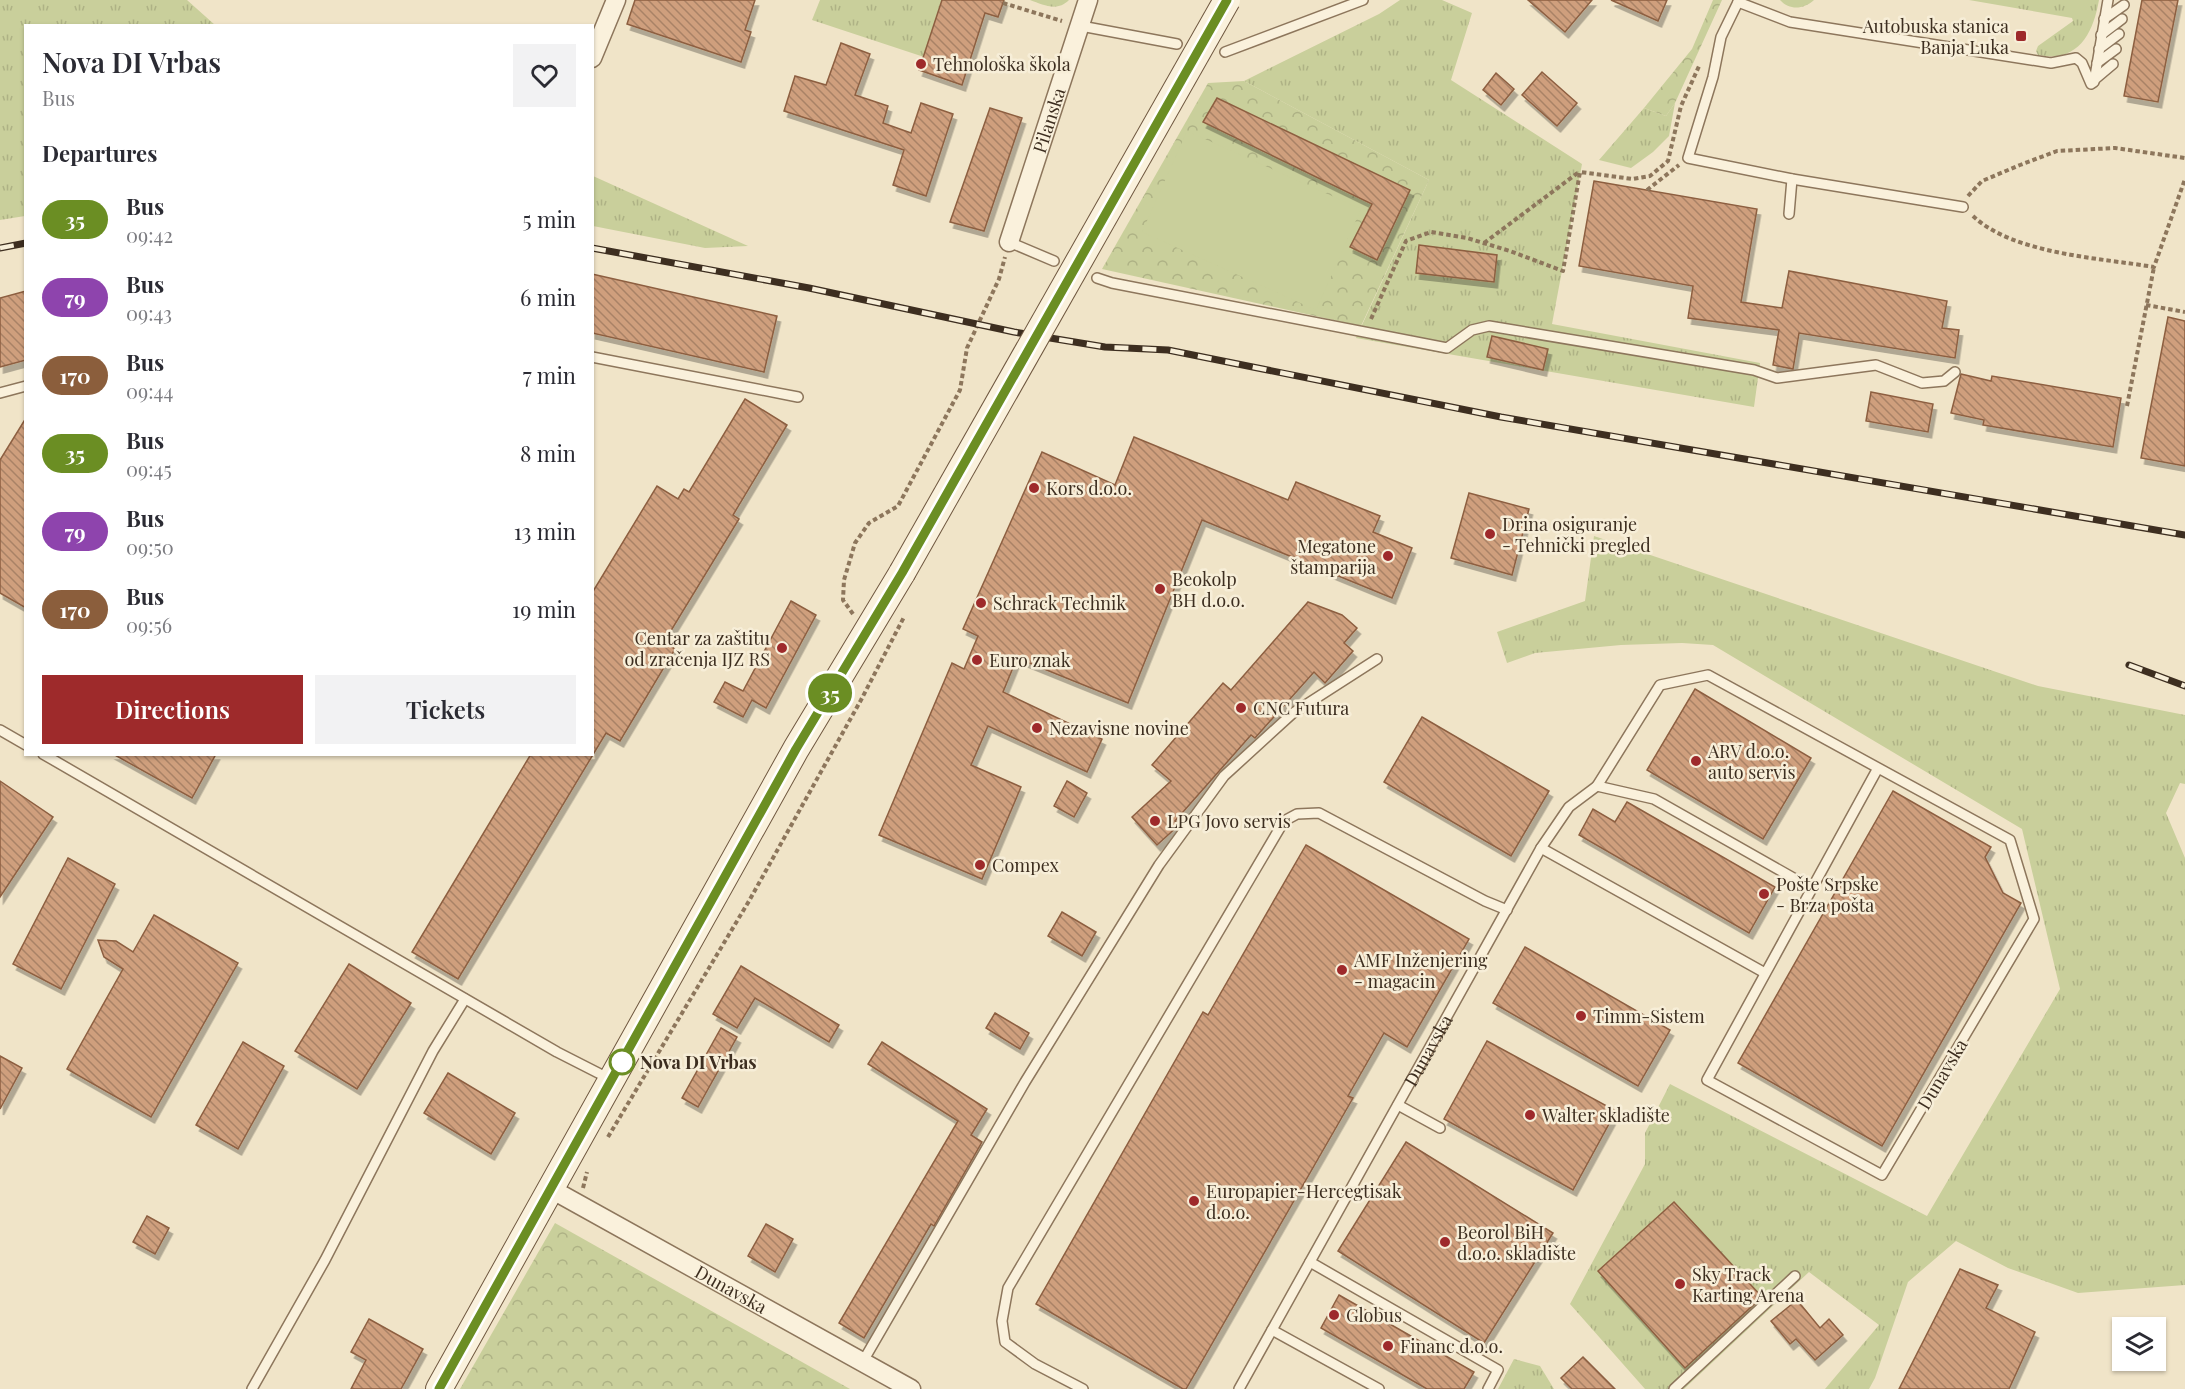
<!DOCTYPE html>
<html lang="en">
<head>
<meta charset="utf-8">
<style>
  body { margin:0; font-family:"Playfair Display",serif; background:#f2f2f3; color:#2b2b33; height:100vh; display:flex; flex-direction:column; font-size:22px; white-space:nowrap }
  * { box-sizing:border-box; margin:0 }
  p { font-size:20px; color:#7c7c81 }
  .icon { flex:none; width:33px; height:33px; fill:none; stroke:currentColor; stroke-width:2; stroke-linecap:round; stroke-linejoin:round }
  .map { position:relative; flex:1; overflow:hidden }
  .sheet { position:absolute; left:24px; top:24px; width:570px; height:732px; display:flex; flex-direction:column; background:#fff; border-radius:0px; box-shadow:0 2px 4px #0004 }
  .sheet>* { flex:none }
  .badge { padding:0 12px; border-radius:20px; font-size:21px; line-height:39px }
  .fabs { position:absolute; left:2112px; top:1317px; display:grid; gap:12px }
  .fabs a { display:grid; place-items:center; width:54px; height:54px; border-radius:0px; background:#fff; box-shadow:0 2px 4px #0004; font-size:30px }
  .map>.badge { position:absolute; translate:-50% -50%; box-shadow:0 0 0 3px #fff }
  h2 { padding:0 18px; font-size:22px; line-height:54px }
  .round { display:grid; place-items:center; flex:none; width:63px; height:63px; border-radius:0px; background:#f2f2f3 }
  .overview { display:flex; align-items:center; justify-content:space-between; height:102px; padding:0 18px }
  h1 { font-size:28px; font-weight:600; line-height:45px }
  .cta { display:flex; gap:12px; margin-top:auto; padding:12px 18px }
  .cta a { flex:1; height:69px; border-radius:0px; background:#9e2a2b; color:#fff; font-size:24px; font-weight:600; line-height:69px; text-align:center }
  .cta a+a { background:#f2f2f3; color:#2b2b33 }
  ul { padding:0; list-style:none }
  li { display:flex; align-items:center; gap:18px; height:78px; padding:0 18px }
  li div { flex:1 }
  li b { display:block; font-size:22px }
  li em { font-style:normal }
  li .badge { min-width:66px; font-weight:700; text-align:center }
  .map>svg:first-child { display:block }
  .grass { fill:url(#grass-tufts) }
  .forest { fill:url(#forest-crowns) }
  .pitch { fill:#c9cf9b }
  .building { fill:url(#building-back-hatch); stroke:#8d5f41; stroke-width:1.5; filter:url(#shadow) }
  .lines { fill:none; stroke-linecap:round; stroke-linejoin:round }
  .lane-casing { stroke:#8d765c; stroke-width:12 }
  .street-casing { stroke:#8d765c; stroke-width:21 }
  .secondary-casing { stroke:#6f573f; stroke-width:28 }
  .path { stroke:#8d765c; stroke-width:4; stroke-dasharray:4.5 3; stroke-linecap:butt }
  .lane { stroke:#faf1dc; stroke-width:9 }
  .street { stroke:#faf1dc; stroke-width:18 }
  .secondary { stroke:#faf1dc; stroke-width:26 }
  .rail-casing { stroke:#3d2e20; stroke-width:7 }
  .rail { stroke:#f7eed8; stroke-width:4.5; stroke-dasharray:14; stroke-linecap:butt }
  .secondary-bridge-casing { stroke:#6f573f; stroke-width:28; stroke-linecap:butt }
  .secondary-bridge { stroke:#faf1dc; stroke-width:26 }
  .line-casing { stroke:#fff; stroke-width:14 }
  .line { stroke:#6b8e23; stroke-width:9 }
  .poi-dot { fill:#9e2a2b; stroke:#f7eed8; stroke-width:2 }
  .stop-dot { fill:#fff; stroke:#6b8e23; stroke-width:3 }
  .labels { text-anchor:middle; dominant-baseline:central; stroke-width:5; stroke-linejoin:round; paint-order:stroke }
  .poi-label { font-size:18px; fill:#3d2e20; stroke:#f7eed8; text-anchor:start }
  .street-label { font-size:18px; fill:#3d2e20; stroke:#f7eed8 }
  .stop-label { font-size:18px; font-weight:bold; fill:#3d2e20; stroke:#f7eed8; text-anchor:start }
</style>
</head>
<body>
<div class="map">
<svg width="2185" height="1389" viewBox="0 0 2185 1389">
  <defs>
    <pattern id="grass-tufts" width="24" height="20" patternUnits="userSpaceOnUse" patternTransform="scale(1.5)"><rect width="24" height="20" fill="#c9cf9b"/><path d="M3 7l-1-3M5 7V3M7 7l1-3M15 17l-1-3M17 17v-4M19 17l1-3" fill="none" stroke="#aeb285"/></pattern>
    <pattern id="forest-crowns" width="20" height="18" patternUnits="userSpaceOnUse" patternTransform="scale(1.5)"><rect width="20" height="18" fill="#c9cf9b"/><path d="M2 6a3 3 0 1 1 6 0M12 15a3 3 0 1 1 6 0" fill="none" stroke="#aeb285"/></pattern>
    <pattern id="building-back-hatch" width="6" height="6" patternUnits="userSpaceOnUse" patternTransform="scale(1.5)"><rect width="6" height="6" fill="#cf9f7d"/><path d="M-1 5l2 2M0 0l6 6M5-1l2 2" fill="none" stroke="#a98266"/></pattern>
    <filter id="shadow"><feDropShadow dx="3.5" dy="6" stdDeviation="0" flood-color="#0004"/></filter>
  </defs>
  <rect width="100%" height="100%" fill="#f0e4c8"/>
  <g class="grass">
    <polygon points="0,0 187,0 215,25 26,26 25,216 0,220"/>
    <polygon points="820,0 942,0 924,57 812,20"/>
    <path d="M 1030,0 L 1069,0 C 1057,12 1044,5 1030,0 Z"/>
    <polygon points="1400,0 1442,0 1472,13 1451,80 1582,164 1552,324 1760,363 1754,407 1356,338 1429,180 1244,81 1379,14"/>
    <path d="M 1780,0 L 1814,0 C 1804,9 1790,11 1780,0 Z"/>
    <path d="M 1969,0 L 2099,0 C 2093,34 2078,63 2038,55 L 2036,51 L 2038,46 L 2073,21 L 2072,18 Z"/>
    <polygon points="1675,103 1669,136 1653,152 1631,168 1599,160 1644,108 1666,116"/>
    <polygon points="592,176 593,176 748,246 705,248 593,226"/>
    <polygon points="1594,536 2038,686 2185,715 2185,784 2180,783 2166,813 2185,858 2185,1285 2078,1293 2008,1268 1956,1241 1908,1282 1875,1378 1869,1389 1825,1389 1879,1325 1809,1272 1684,1389 1645,1389 1570,1304 1645,1164 1645,1133 1670,1084 1927,1216 2060,989 2022,829 1713,645 1682,643 1621,645 1535,653 1507,663 1497,632 1585,601"/>
    <polygon points="1514,1359 1540,1366 1554,1389 1498,1389"/>
  </g>
  <g class="forest">
    <polygon points="1713,0 1722,0 1675,103 1666,116 1644,108 1692,49"/>
    <polygon points="1244,81 1429,180 1361,326 1102,269 1208,83"/>
    <polygon points="555,1223 850,1389 460,1389"/>
  </g>
  <polygon class="pitch" points="1187,131 1361,209 1316,310 1142,232"/>
  <g class="building">
    <polygon points="635,0 755,0 745,30 751,32 741,62 627,24"/>
    <polygon points="942,0 1004,0 998,17 985,13 962,85 919,70"/>
    <polygon points="1528,0 1592,0 1565,32"/>
    <polygon points="1611,0 1667,0 1658,21"/>
    <polygon points="2142,0 2178,0 2158,102 2124,96"/>
    <polygon points="841,43 870,54 855,95 888,106 883,123 911,133 921,103 953,114 926,196 893,185 904,150 784,111 795,76 826,85"/>
    <polygon points="1542,72 1577,103 1557,126 1522,95"/>
    <polygon points="1496,73 1514,89 1501,105 1483,90"/>
    <polygon points="1217,98 1410,190 1377,260 1350,247 1372,204 1203,122"/>
    <polygon points="990,108 1022,118 984,231 950,222"/>
    <polygon points="1594,181 1757,209 1741,302 1782,308 1789,271 1947,301 1942,328 1959,330 1955,358 1799,333 1793,369 1773,365 1779,330 1688,318 1693,286 1579,266"/>
    <polygon points="1419,245 1497,255 1494,282 1416,273"/>
    <polygon points="592,274 777,316 764,372 592,333"/>
    <polygon points="26,291 26,360 0,367 0,298"/>
    <polygon points="2168,317 2185,321 2185,466 2141,458"/>
    <polygon points="1492,336 1548,349 1543,370 1487,357"/>
    <polygon points="1961,374 1991,381 1992,376 2121,398 2113,447 1983,425 1984,420 1951,413"/>
    <polygon points="1871,392 1933,404 1928,432 1866,421"/>
    <polygon points="745,399 787,425 733,515 739,519 664,642 675,649 620,741 606,733 458,979 412,952 531,754 592,754 592,593 657,486 678,499 684,489 689,492"/>
    <polygon points="26,418 26,608 0,593 0,460"/>
    <polygon points="1134,437 1288,500 1296,482 1380,516 1373,532 1412,548 1392,598 1202,520 1128,703 1017,658 1003,692 1102,739 1087,772 988,726 971,765 1021,787 982,879 879,835 952,663 964,669 978,636 963,629 1042,452 1115,485"/>
    <polygon points="1469,493 1529,509 1512,575 1451,558"/>
    <polygon points="791,601 816,615 766,708 752,700 743,717 714,702 725,682 743,691"/>
    <polygon points="1308,602 1342,615 1357,628 1344,643 1353,651 1325,683 1314,672 1255,738 1251,735 1175,821 1179,825 1157,845 1132,817 1171,781 1152,765 1223,683 1231,690"/>
    <polygon points="1695,689 1811,758 1763,839 1647,770"/>
    <polygon points="1422,717 1549,791 1511,856 1384,782"/>
    <polygon points="113,754 216,754 192,798"/>
    <polygon points="0,781 53,817 0,897"/>
    <polygon points="1067,781 1087,793 1074,817 1054,806"/>
    <polygon points="1893,791 1991,847 1985,857 2003,893 2021,903 1882,1146 1738,1063"/>
    <polygon points="1627,802 1775,887 1749,933 1579,835 1593,809 1615,822"/>
    <polygon points="1306,845 1469,939 1407,1047 1384,1033 1348,1096 1353,1098 1186,1389 1183,1389 1036,1304 1203,1012 1208,1015"/>
    <polygon points="68,858 115,884 61,989 13,964"/>
    <polygon points="1062,912 1096,932 1082,956 1048,936"/>
    <polygon points="154,915 238,963 151,1117 67,1069 123,969 104,957 98,940 116,941 133,952"/>
    <polygon points="1525,947 1670,1030 1638,1086 1493,1003"/>
    <polygon points="349,964 411,1003 357,1089 295,1051"/>
    <polygon points="741,966 839,1025 829,1042 755,998 737,1028 713,1014"/>
    <polygon points="995,1013 1029,1033 1020,1049 986,1028"/>
    <polygon points="721,1028 737,1037 698,1107 682,1098"/>
    <polygon points="1487,1041 1616,1111 1573,1190 1444,1119"/>
    <polygon points="243,1042 284,1066 238,1149 196,1125"/>
    <polygon points="882,1042 987,1109 971,1135 982,1142 934,1226 931,1224 864,1338 839,1323 958,1121 868,1064"/>
    <polygon points="0,1056 22,1068 0,1109"/>
    <polygon points="448,1073 515,1113 491,1154 424,1113"/>
    <polygon points="1406,1142 1553,1233 1484,1343 1338,1251"/>
    <polygon points="1674,1202 1762,1297 1685,1368 1598,1271"/>
    <polygon points="147,1216 169,1228 155,1254 133,1242"/>
    <polygon points="766,1224 793,1239 775,1272 748,1256"/>
    <polygon points="1960,1269 1998,1285 1986,1308 2035,1332 2009,1389 1899,1389"/>
    <polygon points="1339,1295 1474,1372 1464,1389 1427,1389 1321,1328"/>
    <polygon points="1797,1300 1820,1328 1829,1319 1843,1335 1815,1360 1796,1339 1790,1344 1771,1321"/>
    <polygon points="369,1319 423,1349 401,1389 351,1389 366,1360 351,1352"/>
    <polygon points="1583,1357 1615,1389 1572,1389 1561,1378"/>
  </g>
  <g class="lines">
    <g class="lane-casing">
      <g id="lane">
        <polyline points="1739,0 1721,37 1713,77 1688,158 1792,179 1963,207"/>
        <polyline points="1738,2 1790,22 2051,63 2076,58 2082,63 2091,84 2094,82 2108,0"/>
        <polyline points="2104,19 2124,5"/>
        <polyline points="1081,26 1177,44"/>
        <polyline points="2101,35 2122,19"/>
        <polyline points="2099,49 2119,34"/>
        <polyline points="1225,52 1363,0"/>
        <polyline points="2097,63 2116,49"/>
        <polyline points="2094,80 2113,64"/>
        <polyline points="1789,214 1792,179"/>
        <polyline points="1009,242 1054,261"/>
        <polyline points="1097,278 1112,283 1447,348 1472,330 1489,326 1754,370 1777,378 1876,365 1922,383 1944,381 1955,372"/>
        <polyline points="592,357 798,397"/>
        <polyline points="0,393 26,386"/>
        <polyline points="0,730 26,745"/>
        <polyline points="43,754 557,1052 610,1079"/>
        <polyline points="1541,848 1765,973"/>
        <polyline points="1811,888 1654,799 1597,786 1660,685 1708,675 2010,840 2034,919 1882,1175 1707,1080 1878,768"/>
        <polyline points="1398,1105 1440,1128"/>
        <polyline points="1310,1262 1498,1370 1488,1389"/>
        <polyline points="1272,1330 1379,1389"/>
        <polyline points="862,1363 1025,1082 1159,865 1224,776 1293,713 1377,659"/>
        <polyline points="252,1389 325,1260 433,1051 465,999"/>
        <polyline points="1083,1389 1035,1364 1005,1342 1002,1321 1008,1288 1284,821 1297,814 1319,813 1485,901 1507,910"/>
        <path id="s1" d="M 1239,1389 L 1541,848 L 1569,807 L 1597,786"/>
        <polyline points="1674,1389 1795,1276"/>
      </g>
    </g>
    <g class="street-casing">
      <g id="street">
        <polyline points="592,58 616,0"/>
        <path id="s2" d="M 1009,242 L 1088,0"/>
        <path id="s3" d="M 551,1189 L 911,1389"/>
      </g>
    </g>
    <g class="secondary-casing">
      <polyline id="secondary" points="439,1389 796,749 902,573"/>
    </g>
    <g class="path">
      <polyline points="1003,3 1062,21"/>
      <polyline points="1647,190 1679,165"/>
      <polyline points="1968,196 1982,181 2020,165 2057,151 2115,148 2185,158"/>
      <path d="M 1973,216 C 2013,254 2100,258 2154,267 L 2185,179"/>
      <polyline points="1484,243 1579,172"/>
      <polyline points="2146,305 2185,312"/>
      <polyline points="1371,319 1406,241 1431,232 1467,238 1510,251 1563,271 1580,172 1633,179 1650,176 1668,161 1681,106 1700,64"/>
      <polyline points="2127,406 2154,267"/>
      <polyline points="853,614 843,600 844,580 855,543 869,523 898,506 960,390 967,348 999,279 1005,257"/>
      <polyline points="608,1137 749,901 861,700 904,617"/>
      <polyline points="583,1188 587,1172"/>
    </g>
    <use href="#lane" class="lane"/>
    <use href="#street" class="street"/>
    <use href="#secondary" class="secondary"/>
    <g class="rail-casing">
      <g id="rail">
        <polyline points="0,248 26,243"/>
        <polyline points="592,248 809,288 1014,332 1105,347 1168,350 1501,417 2185,535"/>
        <polyline points="2129,665 2185,686"/>
      </g>
    </g>
    <use href="#rail" class="rail"/>
    <g class="secondary-bridge-casing">
      <polyline id="secondary-bridge" points="902,573 1227,0"/>
    </g>
    <use href="#secondary-bridge" class="secondary-bridge"/>
  </g>
  <g class="lines">
    <g class="line-casing">
      <polyline id="line" points="439,1389 796,749 902,573 1227,0"/>
    </g>
    <use href="#line" class="line"/>
  </g>
  <g class="poi-dot">
    <rect x="2015" y="30" width="12" height="12" rx="3"/>
    <circle cx="921" cy="64" r="6"/>
    <circle cx="1034" cy="488" r="6"/>
    <circle cx="1490" cy="534" r="6"/>
    <circle cx="1388" cy="556" r="6"/>
    <circle cx="1160" cy="589" r="6"/>
    <circle cx="981" cy="603" r="6"/>
    <circle cx="782" cy="648" r="6"/>
    <circle cx="977" cy="660" r="6"/>
    <circle cx="1241" cy="708" r="6"/>
    <circle cx="1037" cy="728" r="6"/>
    <circle cx="1696" cy="761" r="6"/>
    <circle cx="1155" cy="821" r="6"/>
    <circle cx="980" cy="865" r="6"/>
    <circle cx="1764" cy="894" r="6"/>
    <circle cx="1342" cy="970" r="6"/>
    <circle cx="1581" cy="1016" r="6"/>
    <circle cx="1530" cy="1115" r="6"/>
    <circle cx="1194" cy="1201" r="6"/>
    <circle cx="1445" cy="1242" r="6"/>
    <circle cx="1680" cy="1284" r="6"/>
    <circle cx="1334" cy="1315" r="6"/>
    <circle cx="1388" cy="1346" r="6"/>
  </g>
  <circle class="stop-dot" cx="622" cy="1062" r="12"/>
  <g class="labels">
    <g class="poi-label">
      <text x="2009" y="26" text-anchor="end">Autobuska stanica<tspan x="2009" dy="21">Banja Luka</tspan></text>
      <text x="933" y="64">Tehnološka škola</text>
      <text x="1046" y="488">Kors d.o.o.</text>
      <text x="1502" y="524">Drina osiguranje<tspan x="1502" dy="21">- Tehnički pregled</tspan></text>
      <text x="1376" y="546" text-anchor="end">Megatone<tspan x="1376" dy="21">štamparija</tspan></text>
      <text x="1172" y="579">Beokolp<tspan x="1172" dy="21">BH d.o.o.</tspan></text>
      <text x="993" y="603">Schrack Technik</text>
      <text x="770" y="638" text-anchor="end">Centar za zaštitu<tspan x="770" dy="21">od zračenja IJZ RS</tspan></text>
      <text x="989" y="660">Euro znak</text>
      <text x="1253" y="708">CNC Futura</text>
      <text x="1049" y="728">Nezavisne novine</text>
      <text x="1708" y="751">ARV d.o.o.<tspan x="1708" dy="21">auto servis</tspan></text>
      <text x="1167" y="821">LPG Jovo servis</text>
      <text x="992" y="865">Compex</text>
      <text x="1776" y="884">Pošte Srpske<tspan x="1776" dy="21">- Brza pošta</tspan></text>
      <text x="1354" y="960">AMF Inženjering<tspan x="1354" dy="21">- magacin</tspan></text>
      <text x="1593" y="1016">Timm-Sistem</text>
      <text x="1542" y="1115">Walter skladište</text>
      <text x="1206" y="1191">Europapier-Hercegtisak<tspan x="1206" dy="21">d.o.o.</tspan></text>
      <text x="1457" y="1232">Beorol BiH<tspan x="1457" dy="21">d.o.o. skladište</tspan></text>
      <text x="1692" y="1274">Sky Track<tspan x="1692" dy="21">Karting Arena</tspan></text>
      <text x="1346" y="1315">Globus</text>
      <text x="1400" y="1346">Financ d.o.o.</text>
    </g>
    <g class="street-label">
      <text stroke="none"><textPath href="#s2" startOffset="128">Pilanska</textPath></text>
      <text stroke="none"><textPath href="#s1" startOffset="388">Dunavska</textPath></text>
      <text transform="translate(1942 1074) rotate(-59)">Dunavska</text>
      <text stroke="none"><textPath href="#s3" startOffset="206">Dunavska</textPath></text>
    </g>
    <g class="stop-label">
      <text x="640" y="1062">Nova DI Vrbas</text>
    </g>
  </g>
</svg>
<div class="fabs">
<a><svg class="icon" aria-label="layers" viewBox="0 0 24 24"><path d="M12 4l9 5-9 5-9-5zM3 14l9 5 9-5"/></svg></a>
</div>
<b class="badge" style="left:830px;top:693px;background:#6b8e23;color:#fff">35</b>
<section class="sheet">
<div class="overview"><div><h1>Nova DI Vrbas</h1><p>Bus</p></div><a class="round"><svg class="icon" aria-label="heart" viewBox="0 0 24 24"><path d="M12 20l-8-8c-3-5 5-10 8-4 3-6 11-1 8 4z"/></svg></a></div>
<h2>Departures</h2>
<ul>
<li><span class="badge" style="background:#6b8e23;color:#fff">35</span><div><b>Bus</b><p>09:42</p></div><em>5 min</em></li>
<li><span class="badge" style="background:#8e44ad;color:#fff">79</span><div><b>Bus</b><p>09:43</p></div><em>6 min</em></li>
<li><span class="badge" style="background:#8b5e3c;color:#fff">170</span><div><b>Bus</b><p>09:44</p></div><em>7 min</em></li>
<li><span class="badge" style="background:#6b8e23;color:#fff">35</span><div><b>Bus</b><p>09:45</p></div><em>8 min</em></li>
<li><span class="badge" style="background:#8e44ad;color:#fff">79</span><div><b>Bus</b><p>09:50</p></div><em>13 min</em></li>
<li><span class="badge" style="background:#8b5e3c;color:#fff">170</span><div><b>Bus</b><p>09:56</p></div><em>19 min</em></li>
</ul>
<div class="cta"><a>Directions</a><a>Tickets</a></div>
</section>
</div>
</body>
</html>
